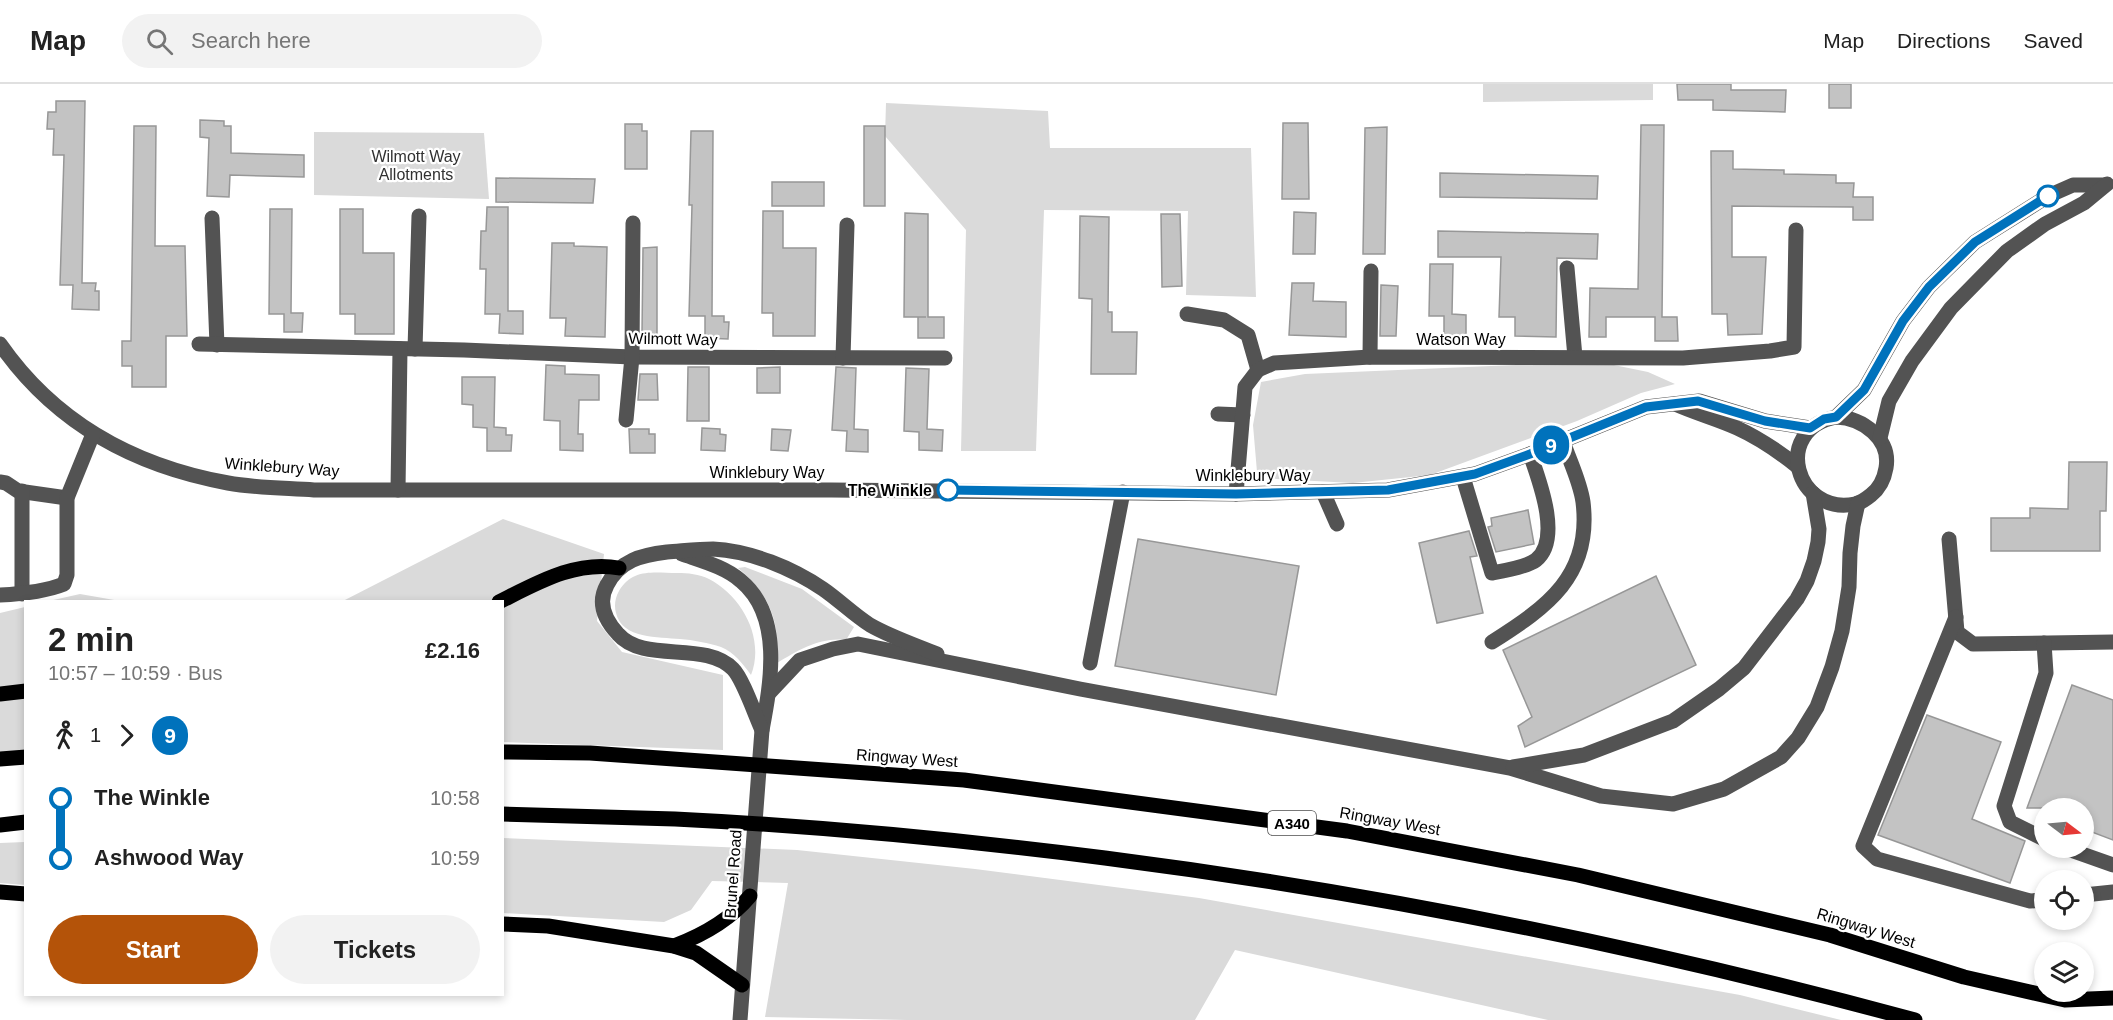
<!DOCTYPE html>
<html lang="en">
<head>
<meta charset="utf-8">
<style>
  body { margin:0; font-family:Helvetica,sans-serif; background:#f2f2f2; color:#222; height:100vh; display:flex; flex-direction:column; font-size:22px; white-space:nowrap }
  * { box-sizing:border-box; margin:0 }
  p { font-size:20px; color:#767676 }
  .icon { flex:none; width:33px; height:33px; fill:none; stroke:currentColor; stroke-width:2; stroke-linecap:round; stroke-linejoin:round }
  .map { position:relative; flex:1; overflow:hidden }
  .details { position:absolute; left:24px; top:516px; width:480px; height:396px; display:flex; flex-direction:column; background:#fff; border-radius:0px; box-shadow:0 3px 9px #0003 }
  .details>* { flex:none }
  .badge { padding:0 12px; border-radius:20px; font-size:21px; line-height:39px }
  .needle { width:39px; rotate:106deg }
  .controls { position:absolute; left:2034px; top:714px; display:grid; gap:12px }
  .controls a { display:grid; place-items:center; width:60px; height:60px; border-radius:50%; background:#fff; box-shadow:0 3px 9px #0003; font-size:30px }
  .map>.badge { position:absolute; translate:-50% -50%; box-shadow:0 0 0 3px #fff }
  .legs { display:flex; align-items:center; gap:9px; height:66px; padding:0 24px; font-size:20px }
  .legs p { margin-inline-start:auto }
  .head { display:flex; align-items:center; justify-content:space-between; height:102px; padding:0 24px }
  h1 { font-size:33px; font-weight:600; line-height:45px }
  .primary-button { display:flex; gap:12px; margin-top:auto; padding:12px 24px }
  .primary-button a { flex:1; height:69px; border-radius:36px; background:#b45309; color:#fff; font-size:24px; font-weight:600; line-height:69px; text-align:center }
  .primary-button a+a { background:#f2f2f2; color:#222 }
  ul { padding:0 24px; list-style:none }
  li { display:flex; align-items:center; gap:21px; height:60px; font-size:22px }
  li i { display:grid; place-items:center; width:9px; height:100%; margin:0 8px; background:currentColor }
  li i::after { content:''; width:15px; height:15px; margin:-8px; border:4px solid; border-radius:50%; background:#fff }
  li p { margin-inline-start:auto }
  li:first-child i { background:linear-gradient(#0000 50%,currentColor 0) }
  li:last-child i { background:linear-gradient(currentColor 50%,#0000 0) }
  header { display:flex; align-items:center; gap:36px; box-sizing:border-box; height:84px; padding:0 30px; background:#fff; border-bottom:2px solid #e0e0e0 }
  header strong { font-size:28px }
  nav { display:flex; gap:33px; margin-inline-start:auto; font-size:21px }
  .search { width:420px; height:54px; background:#f2f2f2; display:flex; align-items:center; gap:15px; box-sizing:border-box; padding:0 21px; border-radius:33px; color:#767676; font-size:22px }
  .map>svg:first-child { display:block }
  .green { fill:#dadada }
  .building { fill:#c3c3c3; stroke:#979797; stroke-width:1.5 }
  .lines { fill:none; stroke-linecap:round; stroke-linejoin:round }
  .minor { stroke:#535353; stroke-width:15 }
  .major { stroke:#000; stroke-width:15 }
  .line-1-casing { stroke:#fff; stroke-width:14 }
  .line-1 { stroke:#0072bc; stroke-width:9 }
  .stop-1-dot { fill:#fff; stroke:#0072bc; stroke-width:3 }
  .labels { text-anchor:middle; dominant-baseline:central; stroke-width:4.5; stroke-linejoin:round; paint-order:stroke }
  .shield { fill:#fff; stroke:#4c4c4c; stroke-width:1.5 }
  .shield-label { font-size:15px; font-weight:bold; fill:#000 }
  .park-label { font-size:16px; fill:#313131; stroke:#fff }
  .street-label { font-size:16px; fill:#000; stroke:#fff }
  .stop-label { font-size:16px; font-weight:bold; fill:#000; stroke:#fff; text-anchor:end }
</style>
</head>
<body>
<header>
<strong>Map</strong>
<div class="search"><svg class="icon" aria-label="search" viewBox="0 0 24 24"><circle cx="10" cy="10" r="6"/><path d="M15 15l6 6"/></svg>Search here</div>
<nav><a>Map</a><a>Directions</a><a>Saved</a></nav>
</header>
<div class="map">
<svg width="2113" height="936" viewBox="0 0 2113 936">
  <rect width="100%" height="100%" fill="#fff"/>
  <g class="green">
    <polygon points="1483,0 1653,0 1653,16 1483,18"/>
    <polygon points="886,19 1048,27 1050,64 1251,64 1256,213 1186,211 1188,127 1044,126 1036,367 961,367 966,146 885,52"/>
    <polygon points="314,48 484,49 489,115 314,111"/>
    <polygon points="1575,273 1648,288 1675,300 1641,309 1577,337 1430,391 1353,399 1276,395 1257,388 1253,341 1261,298 1305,290 1535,280"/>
    <polygon points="503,435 604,470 597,537 622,568 723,591 723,666 503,658 502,518 341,518"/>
    <path d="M 745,483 L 802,505 L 854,543 L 846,556 C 820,553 799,566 777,579 C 780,537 770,511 738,484 Z"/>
    <path d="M 677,489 C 688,489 699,490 709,495 C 743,513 765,555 751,591 C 743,580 734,568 721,563 C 709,559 693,556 680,555 C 659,553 622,555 616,529 C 614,522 615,514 619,507 C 633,484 653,489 677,489 Z"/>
    <polygon points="80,510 120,517 49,517"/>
    <polygon points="25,523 25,668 0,669 0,529"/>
    <polygon points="502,754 797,766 975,785 1199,814 1740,911 1841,936 1548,936 1235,866 1195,936 907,936 765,933 788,799 712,797 691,826 664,838 503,829"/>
    <polygon points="25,758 25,801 0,799 0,759"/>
  </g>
  <g class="building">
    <polygon points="1677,0 1731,0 1731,6 1786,6 1785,28 1713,26 1713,16 1678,16"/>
    <rect x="1829" y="0" width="22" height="24"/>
    <polygon points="56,17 85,17 82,199 96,199 95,207 99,207 99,226 72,225 73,201 60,201 64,71 53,71 54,45 47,45 48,28 56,28"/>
    <polygon points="200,36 224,37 224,42 231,42 231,69 304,71 304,93 230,91 229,113 207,112 209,54 200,53"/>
    <polygon points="1283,39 1308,39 1309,115 1282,115"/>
    <polygon points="625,40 642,40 642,47 647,47 647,85 625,85"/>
    <polygon points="1641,41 1664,41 1662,233 1677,233 1678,257 1655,257 1655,233 1606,233 1606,253 1589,253 1590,204 1638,205"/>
    <polygon points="134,42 156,42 155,162 185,162 187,252 166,252 166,303 132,303 132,282 122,282 122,257 131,257"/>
    <rect x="864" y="42" width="21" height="80"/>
    <polygon points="1387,43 1385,170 1363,170 1365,44"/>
    <polygon points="691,47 713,47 712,232 724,232 724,238 729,238 728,255 705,254 705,232 689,232 692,121 689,121"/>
    <polygon points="1711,67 1733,67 1733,85 1784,86 1784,90 1836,91 1836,99 1854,99 1853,113 1873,113 1873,136 1853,136 1853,123 1732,122 1732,173 1766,173 1762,250 1728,251 1727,230 1712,230"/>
    <polygon points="1440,89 1598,92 1597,115 1440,113"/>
    <polygon points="496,94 595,95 593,119 496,118"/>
    <rect x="772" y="98" width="52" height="24"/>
    <polygon points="487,123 508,123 508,227 523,227 523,250 499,249 500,230 485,230 486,185 480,185 481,147 486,147"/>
    <polygon points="270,125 292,125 291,229 303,229 302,248 284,248 284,230 269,230"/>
    <polygon points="340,125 363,125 363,169 394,169 394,250 355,250 355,230 340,230"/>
    <polygon points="763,127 783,127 783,164 816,164 815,252 773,252 773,229 762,229"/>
    <polygon points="1294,128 1316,129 1315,170 1293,170"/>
    <polygon points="905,129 928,130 928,233 944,233 944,254 918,254 918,233 926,233 904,233"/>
    <polygon points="1161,130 1180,130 1182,202 1162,203"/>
    <polygon points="1080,132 1109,133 1108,228 1112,228 1112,248 1137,248 1136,290 1091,290 1092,215 1079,214"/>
    <polygon points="1438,147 1598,150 1597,175 1557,174 1556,253 1515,252 1515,233 1499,233 1501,173 1438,173"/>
    <polygon points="552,159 574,159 574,162 607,163 605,253 565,252 566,234 550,234"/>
    <polygon points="657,163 657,250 642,250 643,164"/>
    <polygon points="1430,180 1453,180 1452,230 1466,231 1466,252 1444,252 1444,232 1429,232"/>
    <polygon points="1292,199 1314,199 1313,217 1346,218 1346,253 1289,251"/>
    <polygon points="1381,201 1398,202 1396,252 1380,252"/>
    <polygon points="546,281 565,282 565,290 599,291 599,316 579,316 578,350 583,350 583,367 560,366 560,337 544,336"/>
    <polygon points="688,283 709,283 709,337 687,337"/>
    <polygon points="780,283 780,309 757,309 757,284"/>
    <polygon points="836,283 856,284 854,345 868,346 868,368 846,367 847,347 832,346"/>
    <polygon points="906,284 929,285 927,345 943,346 942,367 919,366 919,348 904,347"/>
    <polygon points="640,290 657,290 658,316 638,316"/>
    <polygon points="462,293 495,293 494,343 506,344 506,351 512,351 511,367 487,367 487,344 473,343 473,321 462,320"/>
    <polygon points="702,344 720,345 720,350 726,351 725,367 701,366"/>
    <polygon points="629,345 649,345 649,350 655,350 655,369 630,369"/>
    <polygon points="772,345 791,346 788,367 771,366"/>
    <polygon points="2069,378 2107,378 2106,427 2100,427 2100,467 1991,467 1991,434 2030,434 2030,424 2068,425"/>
    <polygon points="1528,426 1534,460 1496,468 1488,443 1492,442 1491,434"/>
    <polygon points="1469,447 1477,472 1470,473 1483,529 1437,539 1419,459"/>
    <polygon points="1138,455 1299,482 1276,611 1115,582"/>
    <polygon points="1656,492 1696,581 1525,663 1518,642 1532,633 1503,566"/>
    <polygon points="2072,601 2113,616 2113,756 2084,745 2084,724 2027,724"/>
    <polygon points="1927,631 2001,658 1972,735 2025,757 2010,799 1878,751"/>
  </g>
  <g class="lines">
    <g class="minor">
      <polyline points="212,134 217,261"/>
      <polyline points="1567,184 1575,273"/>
      <polyline points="1187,230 1224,236 1248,251 1258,286"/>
      <path d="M 0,260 C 55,339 134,382 228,399 C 256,404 286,404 314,406 L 831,406 L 1236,410 L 1388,406 L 1475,390 L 1530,370 L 1646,323 L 1699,317 L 1765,337 L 1810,344"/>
      <polyline points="199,260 464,266 632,273 945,274"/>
      <polyline points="415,265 419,132"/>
      <polyline points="1370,273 1371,187"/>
      <polyline points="843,274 847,141"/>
      <path d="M 1675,320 C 1695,329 1717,335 1737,344 C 1759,354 1778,367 1797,382"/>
      <polyline points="1218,330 1243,331"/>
      <polyline points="1836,333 1864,306 1903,237 1929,203 1975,158 2048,112 2073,101 2104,101"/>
      <path d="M 1836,333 C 1863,334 1891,355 1886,384 C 1884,396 1880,404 1871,411 C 1866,415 1861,419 1855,420 C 1796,432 1771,346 1836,333 Z"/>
      <polyline points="626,336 632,273 633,139"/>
      <polyline points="1880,354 1889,317 1912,277 1951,224 2007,167 2045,140 2084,119 2107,100"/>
      <path d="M 1463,393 L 1492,489 C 1503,487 1527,483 1536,476 C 1562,455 1539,396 1530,370"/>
      <polyline points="0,398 6,399 18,407 67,414"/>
      <polyline points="398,406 400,265"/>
      <polyline points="22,407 22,510"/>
      <polyline points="1323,408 1337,440"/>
      <polyline points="1236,410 1245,303 1258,286 1274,279 1370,273 1683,274 1770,267 1794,263 1796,146"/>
      <polyline points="1949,455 1957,548 1973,560 2113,558"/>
      <path d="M 682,470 C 702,477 725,483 741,497 C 783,532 771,599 762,646 L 740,936"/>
      <path d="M 0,511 C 22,510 44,508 64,500 L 67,491 L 67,414 L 93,350"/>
      <polyline points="1956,533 1863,762 1877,775 2030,817 2044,816"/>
      <path d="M 1492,558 C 1547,523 1592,492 1583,418 C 1580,397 1569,376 1563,357"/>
      <polyline points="2044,559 2046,589 2004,722 2010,738 2044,755"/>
      <polyline points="1090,579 1123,408"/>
      <polyline points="769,609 800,576 833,565 858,560 1080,605 1510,684 1601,712 1673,720 1724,705 1781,673 1798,654 1817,623 1832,583 1842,547 1849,503 1850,469 1853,442 1858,419"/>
      <path d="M 762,646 C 755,631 743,595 733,585 C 705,556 644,580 618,550 C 605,536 597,519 607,501 C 620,476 642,471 667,468 C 682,467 698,465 713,465 C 751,467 792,484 823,505 C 839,516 854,531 870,541 C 891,553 915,561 937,570"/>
      <polyline points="1513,683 1584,671 1673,637 1719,605 1744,584 1797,515 1807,497 1814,477 1818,458 1819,445 1813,409"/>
      <polyline points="2065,764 2113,781"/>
      <polyline points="2084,811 2113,808"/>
    </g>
    <g class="major">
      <path d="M 499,518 C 537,499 576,476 619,484"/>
      <polyline points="0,610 26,607"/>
      <polyline points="502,668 590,669 964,696 1347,747 1578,791 1830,851 1964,893 2065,916 2113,914"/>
      <polyline points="0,675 26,673"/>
      <path d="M 502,730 C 560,732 618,733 675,735 C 817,742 963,756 1105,774 C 1378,809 1649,864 1915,936"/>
      <polyline points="0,741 26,738"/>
      <polyline points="0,808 26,810"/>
      <polyline points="502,840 548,842 674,862 696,869 742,901"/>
      <path d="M 674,862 C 703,851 730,836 750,812"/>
    </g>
  </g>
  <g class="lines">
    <g class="line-1-casing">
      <polyline id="line-1" points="948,406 1236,410 1388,406 1475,390 1530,370 1646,323 1698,317 1765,337 1810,344 1824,335 1836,333 1864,306 1903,237 1929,203 1975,158 2048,112"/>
    </g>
    <use href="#line-1" class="line-1"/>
  </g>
  <g class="stop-1-dot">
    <circle cx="2048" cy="112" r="10"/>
    <circle cx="948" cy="406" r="10"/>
  </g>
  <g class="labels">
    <rect class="shield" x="1268" y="727" width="48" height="24" rx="4.5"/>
    <g class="shield-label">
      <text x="1292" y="739">A340</text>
    </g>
    <g class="park-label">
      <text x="416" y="72">Wilmott Way<tspan x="416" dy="18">Allotments</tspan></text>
    </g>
    <g class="street-label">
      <text transform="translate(673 255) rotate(1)">Wilmott Way</text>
      <text x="1461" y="255">Watson Way</text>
      <text transform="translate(282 383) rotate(4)">Winklebury Way</text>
      <text x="767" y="388">Winklebury Way</text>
      <text x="1253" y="391">Winklebury Way</text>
      <text transform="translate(907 674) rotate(4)">Ringway West</text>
      <text transform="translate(1390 737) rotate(10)">Ringway West</text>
      <text transform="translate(733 790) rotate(-86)">Brunel Road</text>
      <text transform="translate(1866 844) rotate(17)">Ringway West</text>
    </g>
    <g class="stop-label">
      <text x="932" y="406">The Winkle</text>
    </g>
  </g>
</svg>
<div class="controls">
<a><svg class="needle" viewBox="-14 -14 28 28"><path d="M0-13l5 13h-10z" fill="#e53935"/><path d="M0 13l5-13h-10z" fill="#767676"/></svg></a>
<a><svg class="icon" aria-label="locate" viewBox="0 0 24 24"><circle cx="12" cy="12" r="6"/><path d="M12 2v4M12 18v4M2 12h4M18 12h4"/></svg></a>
<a><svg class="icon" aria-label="layers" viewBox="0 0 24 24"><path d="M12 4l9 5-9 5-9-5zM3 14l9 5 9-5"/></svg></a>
</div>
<b class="badge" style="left:1551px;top:361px;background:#0072bc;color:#fff">9</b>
<section class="details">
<div class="head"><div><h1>2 min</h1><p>10:57 – 10:59 · Bus</p></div><b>£2.16</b></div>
<div class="legs"><svg class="icon" aria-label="walk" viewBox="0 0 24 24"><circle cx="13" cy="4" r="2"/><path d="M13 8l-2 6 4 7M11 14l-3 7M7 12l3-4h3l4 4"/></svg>1<svg class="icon" aria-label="forward" viewBox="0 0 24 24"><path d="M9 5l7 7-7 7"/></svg><b class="badge" style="background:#0072bc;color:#fff">9</b></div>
<ul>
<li><i style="color:#0072bc"></i><b>The Winkle</b><p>10:58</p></li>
<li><i style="color:#0072bc"></i><b>Ashwood Way</b><p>10:59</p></li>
</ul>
<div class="primary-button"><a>Start</a><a>Tickets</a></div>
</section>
</div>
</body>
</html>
